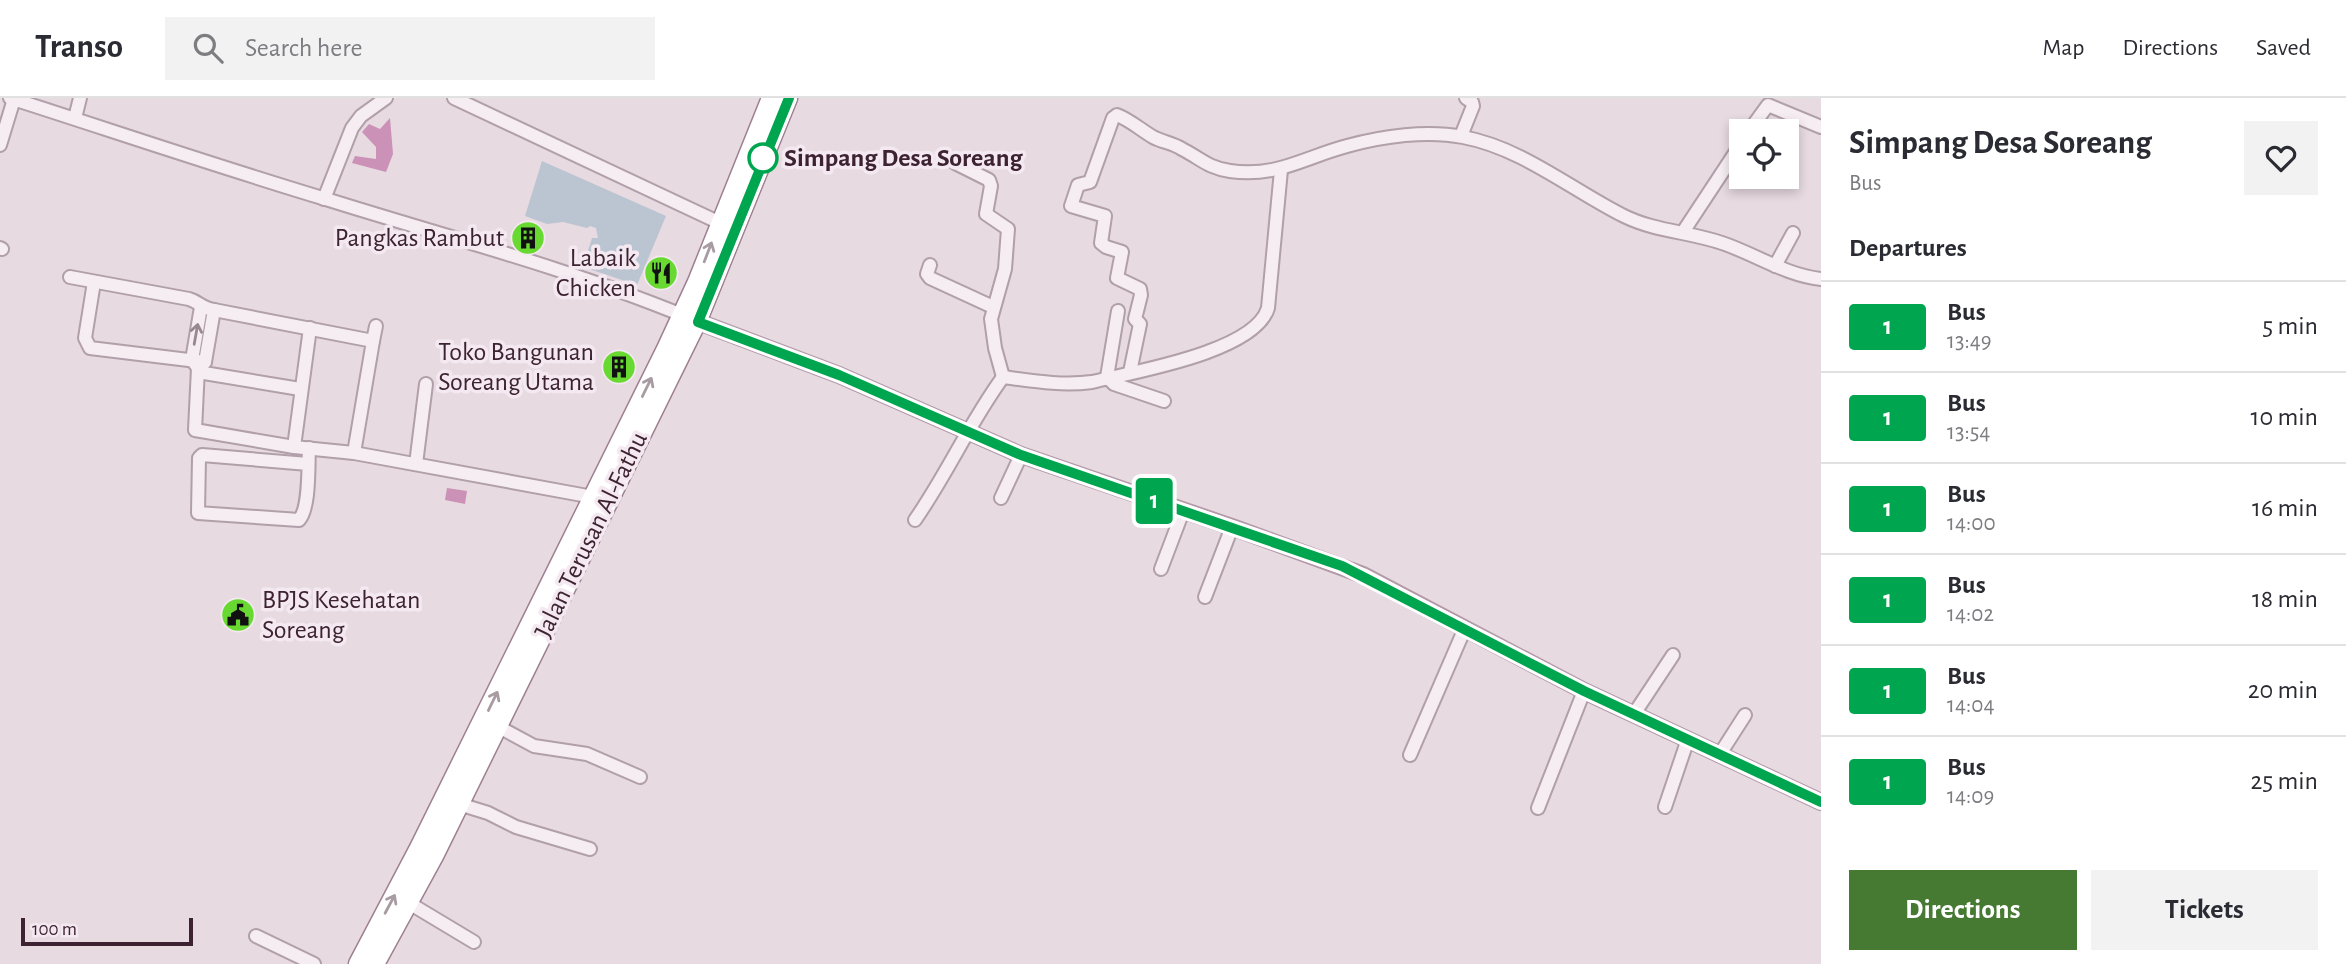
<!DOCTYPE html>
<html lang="en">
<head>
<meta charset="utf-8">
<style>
  body { margin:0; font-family:"Alegreya Sans",sans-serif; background:#f2f2f3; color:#2b2b33; height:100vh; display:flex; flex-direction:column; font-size:26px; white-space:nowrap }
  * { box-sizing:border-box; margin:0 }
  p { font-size:23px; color:#7c7c81 }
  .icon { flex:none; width:38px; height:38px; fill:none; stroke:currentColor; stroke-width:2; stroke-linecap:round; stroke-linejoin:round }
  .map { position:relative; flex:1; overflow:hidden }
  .details { display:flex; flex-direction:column; background:#fff; width:525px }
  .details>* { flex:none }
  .badge { padding:0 14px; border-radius:5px; font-size:24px; line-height:46px }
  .buttons { position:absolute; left:1729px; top:21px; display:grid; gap:14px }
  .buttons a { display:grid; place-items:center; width:70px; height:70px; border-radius:0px; background:#fff; box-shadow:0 4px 10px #0003; font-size:35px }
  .scale { position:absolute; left:21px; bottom:18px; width:172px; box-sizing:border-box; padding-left:7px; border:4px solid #3d2331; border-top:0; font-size:19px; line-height:24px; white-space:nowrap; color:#3d2331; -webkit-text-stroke:5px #f4e9f0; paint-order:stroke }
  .map>.badge { position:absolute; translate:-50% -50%; box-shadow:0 0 0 4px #fff }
  h2 { padding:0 28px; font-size:26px; line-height:63px }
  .round { display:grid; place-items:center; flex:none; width:74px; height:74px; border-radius:0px; background:#f2f2f3 }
  .headline { display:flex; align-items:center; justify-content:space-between; height:119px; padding:0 28px }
  h1 { font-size:33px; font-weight:600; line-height:52px }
  .cta { display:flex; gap:14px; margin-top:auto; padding:14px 28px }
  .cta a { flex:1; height:80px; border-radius:0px; background:#467932; color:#fff; font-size:28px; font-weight:600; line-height:80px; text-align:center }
  .cta a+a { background:#f2f2f3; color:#2b2b33 }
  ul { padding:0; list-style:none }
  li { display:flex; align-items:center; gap:21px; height:91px; padding:0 28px; border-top:2px solid #e1e1e2 }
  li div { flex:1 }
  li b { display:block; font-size:26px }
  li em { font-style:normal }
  li .badge { min-width:77px; font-weight:700; text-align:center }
  header { display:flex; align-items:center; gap:42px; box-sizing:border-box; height:98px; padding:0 35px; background:#fff; border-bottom:2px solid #e1e1e2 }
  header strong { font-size:33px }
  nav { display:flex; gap:38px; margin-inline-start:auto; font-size:24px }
  .search { width:490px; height:63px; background:#f2f2f3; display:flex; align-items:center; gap:18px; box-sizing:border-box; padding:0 24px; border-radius:0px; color:#7c7c81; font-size:26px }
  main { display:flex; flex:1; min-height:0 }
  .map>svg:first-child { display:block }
  .green { fill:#bbc4d1 }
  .water { fill:#cb91b7 }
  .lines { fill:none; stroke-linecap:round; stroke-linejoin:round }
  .minor-casing { stroke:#b19fa9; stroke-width:16 }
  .major-casing { stroke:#b399a8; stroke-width:18 }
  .highway-casing { stroke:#9e8091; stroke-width:21 }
  .minor { stroke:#f5edf1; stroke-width:12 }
  .major { stroke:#fff; stroke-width:14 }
  .highway { stroke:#fff; stroke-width:18 }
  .oneway { stroke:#a89ca2 }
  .oneway2 { stroke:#998891 }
  .line-casing { stroke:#fff; stroke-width:16 }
  .line { stroke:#00a64f; stroke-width:10 }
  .stop-dot { fill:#fff; stroke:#00a64f; stroke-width:3.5 }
  .labels { text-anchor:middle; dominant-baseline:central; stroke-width:7; stroke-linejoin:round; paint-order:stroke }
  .stop-label { font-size:26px; font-weight:bold; fill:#3d2331; stroke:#f4e9f0; text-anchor:start }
  .poi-label { font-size:26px; fill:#3d2331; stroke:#f4e9f0; text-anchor:end }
  .street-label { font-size:26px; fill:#3d2331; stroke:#f4e9f0 }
</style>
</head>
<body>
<header>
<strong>Transo</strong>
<div class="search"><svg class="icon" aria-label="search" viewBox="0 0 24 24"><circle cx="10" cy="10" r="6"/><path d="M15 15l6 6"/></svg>Search here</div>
<nav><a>Map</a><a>Directions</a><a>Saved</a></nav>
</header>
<main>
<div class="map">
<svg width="1821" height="866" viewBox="0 0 1821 866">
  <rect width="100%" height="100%" fill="#e7dae1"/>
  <polygon class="green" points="542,63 666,118 637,187 583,169 592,140 598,140 596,130 590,128 587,130 563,124 547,126 525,118"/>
  <g class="water">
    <polygon points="390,20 393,56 386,74 352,65 355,58 376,61 376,49 362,34 369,26 380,31"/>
    <polygon points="447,390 467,393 465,406 445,402"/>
  </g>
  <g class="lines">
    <g class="minor-casing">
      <g id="minor">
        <path d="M 10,0 C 116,34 222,70 329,102 C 447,139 567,170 682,217"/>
        <polyline points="454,0 720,125"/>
        <polyline points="75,20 80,0"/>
        <polyline points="1749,33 1768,7 1821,29"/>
        <polyline points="1461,38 1473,8 1472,4 1466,0"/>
        <polyline points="0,47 14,1"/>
        <polyline points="955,65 989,82 991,88 986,116 1008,131 1005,171 991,221 995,250 1003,279"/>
        <polyline points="324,101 352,30 361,18 386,0"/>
        <polyline points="1683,134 1741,46"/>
        <polyline points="0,150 2,151"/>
        <polyline points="930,167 927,176 930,180 993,209"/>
        <polyline points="1775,168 1793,135"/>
        <path d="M 70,179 L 189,201 C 199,204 202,210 214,212 L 373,243 L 354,355"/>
        <polyline points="94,184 85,240 90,250 205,264"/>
        <polyline points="201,209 192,262 198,270 205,264 214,212"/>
        <polyline points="1118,213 1107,279 1114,286 1164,303"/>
        <polyline points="310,230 294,349 354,355 593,399"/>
        <polyline points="373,243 376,228"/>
        <polyline points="198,270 195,332 294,349"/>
        <polyline points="198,274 300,291"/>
        <path d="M 1130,274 L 1140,226 L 1135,221 L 1141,197 L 1140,191 L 1117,180 L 1122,154 L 1106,149 L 1101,145 L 1105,118 L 1071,108 L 1078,87 L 1090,84 L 1113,20 L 1117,17 C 1130,22 1141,32 1153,39 C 1162,44 1173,45 1182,51 C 1200,60 1208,70 1230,73 C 1276,80 1305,59 1347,48 C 1383,38 1427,32 1463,39 C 1522,50 1572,92 1624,118 C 1654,133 1690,134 1722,145 C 1755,156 1785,177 1821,181"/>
        <path d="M 308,366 L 202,357 L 199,360 L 198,415 L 299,422 C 310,410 308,368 309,350"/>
        <polyline points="416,366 426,286"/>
        <polyline points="1001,400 1021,357"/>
        <path d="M 915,422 C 947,376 970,324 1003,279 C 1033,283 1062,288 1092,284 C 1133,274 1255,254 1268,210 L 1281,72"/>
        <polyline points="1161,471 1183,413"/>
        <polyline points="1205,499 1232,429"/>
        <polyline points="1634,616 1673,557"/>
        <polyline points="497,628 534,648 587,656 640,679"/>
        <polyline points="1720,656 1745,617"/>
        <polyline points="1410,657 1465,530"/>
        <polyline points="459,706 488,715 516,729 590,751"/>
        <polyline points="1665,709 1688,641"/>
        <polyline points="1538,710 1584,593"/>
        <polyline points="409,805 474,844"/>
        <polyline points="256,838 314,866"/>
      </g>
    </g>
    <g class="major-casing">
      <polyline id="major" points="688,220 839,277 1021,357 1232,429 1363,477 1584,593 1821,704"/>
    </g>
    <g class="highway-casing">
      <g id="highway">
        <polyline points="358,866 419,750 666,251 697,184 771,0"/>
        <polyline points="375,866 434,758 697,224 788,0"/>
      </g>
    </g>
    <use href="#minor" class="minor"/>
    <use href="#major" class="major"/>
    <use href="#highway" class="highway"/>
  </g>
  <defs><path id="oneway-shaft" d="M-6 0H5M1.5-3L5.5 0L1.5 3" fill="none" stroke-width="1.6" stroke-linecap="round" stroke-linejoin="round" transform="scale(1.75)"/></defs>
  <g class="oneway">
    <use href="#oneway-shaft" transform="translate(708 154) rotate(-69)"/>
    <use href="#oneway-shaft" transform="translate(647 289) rotate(-64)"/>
    <use href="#oneway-shaft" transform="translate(493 603) rotate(-64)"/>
    <use href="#oneway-shaft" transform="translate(390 806) rotate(-62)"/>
  </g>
  <use class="oneway2" href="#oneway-shaft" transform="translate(196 236) rotate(-80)"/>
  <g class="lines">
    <g class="line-casing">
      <polyline id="line" points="789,0 698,224 839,277 1021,357 1342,468 1584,593 1821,704"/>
    </g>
    <use href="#line" class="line"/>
  </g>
  <defs>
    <g id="building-disc" transform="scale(1.75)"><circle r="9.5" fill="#67d931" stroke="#f4e9f0"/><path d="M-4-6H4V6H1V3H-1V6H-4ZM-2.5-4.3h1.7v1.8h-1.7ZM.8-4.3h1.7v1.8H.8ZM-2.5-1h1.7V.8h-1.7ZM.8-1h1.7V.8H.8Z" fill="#111"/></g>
    <g id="restaurant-disc" transform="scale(1.75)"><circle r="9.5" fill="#67d931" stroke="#f4e9f0"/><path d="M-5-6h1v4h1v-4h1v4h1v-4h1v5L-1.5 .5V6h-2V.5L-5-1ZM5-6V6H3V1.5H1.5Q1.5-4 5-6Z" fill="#111"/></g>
    <g id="civic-disc" transform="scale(1.75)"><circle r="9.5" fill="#67d931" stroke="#f4e9f0"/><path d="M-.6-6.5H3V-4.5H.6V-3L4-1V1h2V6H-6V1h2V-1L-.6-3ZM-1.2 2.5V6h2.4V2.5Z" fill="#111"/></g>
  </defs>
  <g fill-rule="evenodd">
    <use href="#building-disc" x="528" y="140"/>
    <use href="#restaurant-disc" x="661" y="175"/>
    <use href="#building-disc" x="619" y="269"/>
    <use href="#civic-disc" x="238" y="517"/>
  </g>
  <circle class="stop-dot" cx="763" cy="60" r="14"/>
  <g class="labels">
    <g class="stop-label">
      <text x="784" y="60">Simpang Desa Soreang</text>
    </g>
    <g class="poi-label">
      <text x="504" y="140">Pangkas Rambut</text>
      <text x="636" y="160">Labaik<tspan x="636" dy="30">Chicken</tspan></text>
      <text x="594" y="254">Toko Bangunan<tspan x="594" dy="30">Soreang Utama</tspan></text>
      <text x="262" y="502" text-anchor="start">BPJS Kesehatan<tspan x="262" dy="30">Soreang</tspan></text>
    </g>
    <g class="street-label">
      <text transform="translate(591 437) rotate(-64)">Jalan Terusan Al-Fathu</text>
    </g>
  </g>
</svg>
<div class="buttons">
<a><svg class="icon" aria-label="locate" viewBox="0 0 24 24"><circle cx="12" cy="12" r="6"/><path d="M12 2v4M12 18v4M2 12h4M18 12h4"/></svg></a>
</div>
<div class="scale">100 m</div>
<b class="badge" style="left:1154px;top:403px;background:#00a64f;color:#fff">1</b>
</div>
<section class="details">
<div class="headline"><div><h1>Simpang Desa Soreang</h1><p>Bus</p></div><a class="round"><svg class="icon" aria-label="heart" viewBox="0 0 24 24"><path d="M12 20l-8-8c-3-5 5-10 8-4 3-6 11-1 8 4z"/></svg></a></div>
<h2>Departures</h2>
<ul>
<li><span class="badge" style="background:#00a64f;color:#fff">1</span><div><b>Bus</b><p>13:49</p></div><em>5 min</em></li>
<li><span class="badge" style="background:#00a64f;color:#fff">1</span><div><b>Bus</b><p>13:54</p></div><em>10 min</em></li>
<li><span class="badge" style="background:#00a64f;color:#fff">1</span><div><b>Bus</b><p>14:00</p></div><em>16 min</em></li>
<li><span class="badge" style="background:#00a64f;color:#fff">1</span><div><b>Bus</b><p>14:02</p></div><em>18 min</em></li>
<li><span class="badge" style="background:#00a64f;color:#fff">1</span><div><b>Bus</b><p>14:04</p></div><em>20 min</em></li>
<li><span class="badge" style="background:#00a64f;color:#fff">1</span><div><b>Bus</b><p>14:09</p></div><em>25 min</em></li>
</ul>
<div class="cta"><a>Directions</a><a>Tickets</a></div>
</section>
</main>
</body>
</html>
